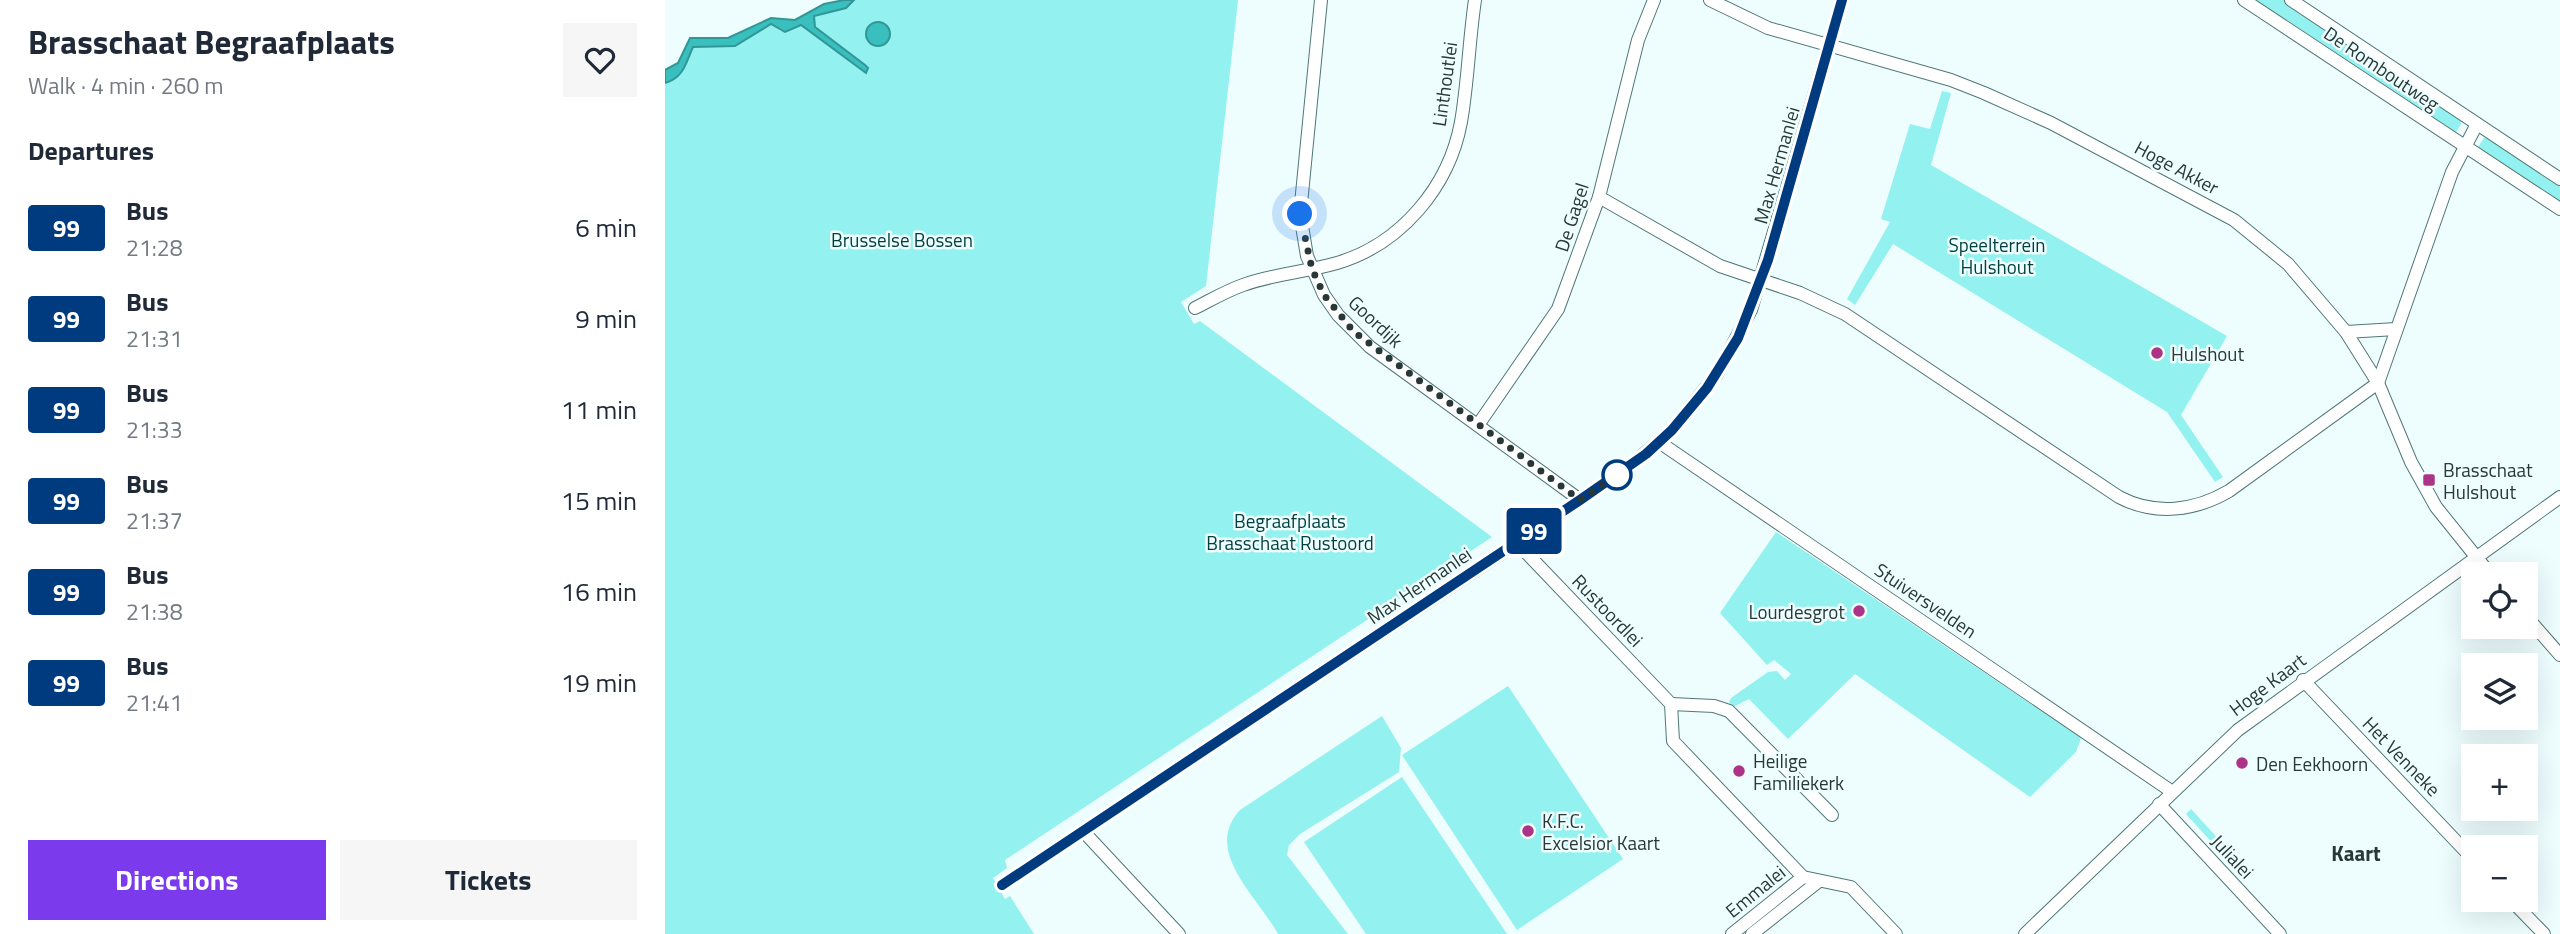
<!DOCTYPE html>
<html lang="en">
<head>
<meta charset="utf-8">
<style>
  body { margin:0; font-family:"Titillium Web",sans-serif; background:#f6f6f7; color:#1f2937; height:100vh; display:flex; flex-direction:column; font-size:26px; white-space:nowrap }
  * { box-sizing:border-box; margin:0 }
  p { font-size:23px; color:#747a83 }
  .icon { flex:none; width:38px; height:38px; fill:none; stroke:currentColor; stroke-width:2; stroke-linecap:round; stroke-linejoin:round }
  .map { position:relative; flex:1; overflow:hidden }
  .details { display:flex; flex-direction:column; background:#fff; width:665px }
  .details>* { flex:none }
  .badge { padding:0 14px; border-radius:5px; font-size:24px; line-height:46px }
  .controls { position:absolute; left:1796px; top:562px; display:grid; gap:14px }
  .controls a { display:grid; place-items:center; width:77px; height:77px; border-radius:0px; background:#fff; box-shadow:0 7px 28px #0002; font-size:35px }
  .you { position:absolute; width:35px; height:35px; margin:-18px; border:5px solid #fff; border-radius:50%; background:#1a73e8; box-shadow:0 0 0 10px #1a73e833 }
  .map>.badge { position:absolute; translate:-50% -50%; box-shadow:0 0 0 4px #fff }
  h2 { padding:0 28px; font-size:26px; line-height:63px }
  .round { display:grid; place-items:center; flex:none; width:74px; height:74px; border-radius:0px; background:#f6f6f7 }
  .head { display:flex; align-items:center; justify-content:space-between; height:119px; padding:0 28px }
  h1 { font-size:33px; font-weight:700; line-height:52px }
  .action { display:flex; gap:14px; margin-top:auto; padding:14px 28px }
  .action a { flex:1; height:80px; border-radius:0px; background:#7c3aed; color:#fff; font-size:28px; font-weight:700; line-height:80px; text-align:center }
  .action a+a { background:#f6f6f7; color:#1f2937 }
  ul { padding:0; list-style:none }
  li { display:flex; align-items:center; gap:21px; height:91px; padding:0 28px }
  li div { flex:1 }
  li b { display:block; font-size:26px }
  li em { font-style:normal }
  li .badge { min-width:77px; font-weight:700; text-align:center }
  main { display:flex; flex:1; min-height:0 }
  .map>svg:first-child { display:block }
  .green { fill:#93f1ef }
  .water { fill:#38bfbe; stroke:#339696; stroke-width:2 }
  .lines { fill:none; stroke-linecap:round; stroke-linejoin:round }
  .minor-casing { stroke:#507777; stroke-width:14 }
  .minor { stroke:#fff; stroke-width:12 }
  .line-casing { stroke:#fff; stroke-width:16 }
  .line { stroke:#003b80; stroke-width:10 }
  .walk { stroke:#273837; stroke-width:7; stroke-dasharray:0 12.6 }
  .poi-dot { fill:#ad3387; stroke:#eefefe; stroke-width:2.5 }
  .stop-dot { fill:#fff; stroke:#003b80; stroke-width:3.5 }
  .labels { text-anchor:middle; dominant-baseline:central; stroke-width:5; stroke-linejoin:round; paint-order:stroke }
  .street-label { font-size:19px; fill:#273837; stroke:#eefefe }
  .park-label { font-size:19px; fill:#003f3f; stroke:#eefefe }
  .poi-label { font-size:19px; fill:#273837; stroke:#eefefe; text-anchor:start }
  .neighbourhood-label { font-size:21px; font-weight:bold; fill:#273837; stroke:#eefefe }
</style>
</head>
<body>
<main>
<section class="details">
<div class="head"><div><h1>Brasschaat Begraafplaats</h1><p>Walk · 4 min · 260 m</p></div><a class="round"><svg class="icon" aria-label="heart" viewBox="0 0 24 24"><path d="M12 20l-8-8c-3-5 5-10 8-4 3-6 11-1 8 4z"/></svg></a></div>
<h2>Departures</h2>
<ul>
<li><span class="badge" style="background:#003b80;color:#fff">99</span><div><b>Bus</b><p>21:28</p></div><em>6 min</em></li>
<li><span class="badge" style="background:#003b80;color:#fff">99</span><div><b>Bus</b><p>21:31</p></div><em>9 min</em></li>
<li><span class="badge" style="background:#003b80;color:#fff">99</span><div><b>Bus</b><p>21:33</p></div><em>11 min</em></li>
<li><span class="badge" style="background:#003b80;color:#fff">99</span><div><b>Bus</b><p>21:37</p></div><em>15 min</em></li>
<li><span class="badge" style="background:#003b80;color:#fff">99</span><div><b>Bus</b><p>21:38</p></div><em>16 min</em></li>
<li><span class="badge" style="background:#003b80;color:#fff">99</span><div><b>Bus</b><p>21:41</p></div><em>19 min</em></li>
</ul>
<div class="action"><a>Directions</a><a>Tickets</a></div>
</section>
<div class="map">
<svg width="1895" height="934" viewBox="0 0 1895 934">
  <rect width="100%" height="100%" fill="#eefefe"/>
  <g class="green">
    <path d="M 189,0 L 573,0 L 541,286 L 516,302 L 529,324 L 535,321 L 827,537 L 340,860 L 342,868 L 328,878 L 340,899 L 345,896 L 369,934 L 0,934 L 0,83 C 21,76 19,59 30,46 L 70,46 L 103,25 L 109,24 L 116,31 L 156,13 L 181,8 Z"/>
    <polygon points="1591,0 1619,0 1796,118 1796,124 1791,132"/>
    <polygon points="1277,91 1286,93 1266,165 1562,336 1516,415 1558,477 1550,482 1502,412 1228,244 1190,305 1182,299 1225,222 1216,219 1245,124 1265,129"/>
    <polygon points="1825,137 1895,183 1895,202 1813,147 1819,138"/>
    <polygon points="1111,532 1416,738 1411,752 1365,797 1190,674 1123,739 1084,699 1068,707 1064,702 1066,698 1103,672 1112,671 1120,680 1126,674 1109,660 1102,665 1055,613"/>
    <polygon points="843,686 958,859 852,930 737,755"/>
    <path d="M 717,716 L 736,748 L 734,772 L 635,834 L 624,845 L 622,855 L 683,934 L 613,934 C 593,897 537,851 575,810 Z"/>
    <polygon points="737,777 842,934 701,934 639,842"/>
    <polygon points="1526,809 1557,843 1552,848 1521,814"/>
  </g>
  <g class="water">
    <path d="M 179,0 L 189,0 L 181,8 L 149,16 L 150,27 L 200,65 L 203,68 L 201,73 L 136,25 L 120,32 L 106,24 L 70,46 L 28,47 C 21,62 19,78 0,83 L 0,70 L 13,63 L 25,38 L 63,38 L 106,18 L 130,20 L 159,4 Z"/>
    <circle cx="213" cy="34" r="12"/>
  </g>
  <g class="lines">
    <g class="minor-casing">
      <g id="minor">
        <polyline points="656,0 635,214 642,256 659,295 673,315 705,347 915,500"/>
        <polyline points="1045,0 1103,28 1286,80 1319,93 1386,123 1569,220 1623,264 1681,332 1713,383 1746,462 1771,507 1825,574"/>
        <polyline points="1579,0 1895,209"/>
        <polyline points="1626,0 1895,179"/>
        <path d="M 934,197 L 1055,266 L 1135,293 L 1180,314 L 1454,497 C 1490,516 1530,511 1564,491 L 1713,383 L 1787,172 L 1812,124"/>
        <path d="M 530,308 C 546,300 561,291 578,285 C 608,274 641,272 672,263 C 736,244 784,187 796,122 C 803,82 804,40 810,0"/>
        <polyline points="1681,332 1731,329"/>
        <polyline points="813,425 893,309 934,197 973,40 989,0"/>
        <polyline points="994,442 1506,791"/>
        <polyline points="852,543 1006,704 1008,741 1138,877 1186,887 1231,934"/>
        <polyline points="1860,615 1895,655"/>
        <polyline points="1638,680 1808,859"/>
        <polyline points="1006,704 1049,706 1064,711 1167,815"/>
        <polyline points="1494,804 1615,934"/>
        <polyline points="418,831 514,934"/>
        <polyline points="337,885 852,543 966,465 1007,430 1052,374 1086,310 1177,0"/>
        <polyline points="1846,900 1879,934"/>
        <polyline points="1067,934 1138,877"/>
        <polyline points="1087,934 1154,881"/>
        <polyline points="1360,934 1573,730 1895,497"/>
      </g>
    </g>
    <use href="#minor" class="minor"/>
  </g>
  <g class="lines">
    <g class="line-casing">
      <polyline id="line" points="337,885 915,500 981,454 1007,430 1042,388 1073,338 1103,260 1177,0"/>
    </g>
    <use href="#line" class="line"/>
    <polyline class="walk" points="635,214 647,269 659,295 689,332 915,500 952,475"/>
  </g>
  <g class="poi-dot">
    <circle cx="1492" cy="353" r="7"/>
    <rect x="1757" y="473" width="14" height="14" rx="3.5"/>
    <circle cx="1194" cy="611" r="7"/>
    <circle cx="1577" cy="763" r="7"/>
    <circle cx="1074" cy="771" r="7"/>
    <circle cx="863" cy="831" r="7"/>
  </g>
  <circle class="stop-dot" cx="952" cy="475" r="14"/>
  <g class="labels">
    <g class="street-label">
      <text transform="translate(1717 68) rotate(34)">De Romboutweg</text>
      <text transform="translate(779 84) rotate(-82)">Linthoutlei</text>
      <text transform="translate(1111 165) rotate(-74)">Max Hermanlei</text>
      <text transform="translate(1512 167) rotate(28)">Hoge Akker</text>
      <text transform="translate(906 217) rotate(-72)">De Gagel</text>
      <text transform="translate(711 321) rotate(43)">Goordijk</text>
      <text transform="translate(754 585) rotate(-34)">Max Hermanlei</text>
      <text transform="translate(1261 600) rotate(34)">Stuiversvelden</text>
      <text transform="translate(943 610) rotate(46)">Rustoordlei</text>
      <text transform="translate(1602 684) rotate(-37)">Hoge Kaart</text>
      <text transform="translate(1737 756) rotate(46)">Het Venneke</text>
      <text transform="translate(1568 856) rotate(47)">Julialei</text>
      <text transform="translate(1090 891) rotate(-39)">Emmalei</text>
    </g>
    <g class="park-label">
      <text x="237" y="239">Brusselse Bossen</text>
      <text x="1332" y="244">Speelterrein<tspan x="1332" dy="22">Hulshout</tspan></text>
      <text x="625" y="520">Begraafplaats<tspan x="625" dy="22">Brasschaat Rustoord</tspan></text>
    </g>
    <g class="poi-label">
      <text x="1506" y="353">Hulshout</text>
      <text x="1778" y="469">Brasschaat<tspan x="1778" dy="22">Hulshout</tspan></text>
      <text x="1180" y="611" text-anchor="end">Lourdesgrot</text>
      <text x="1088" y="760">Heilige<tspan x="1088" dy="22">Familiekerk</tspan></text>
      <text x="1591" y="763">Den Eekhoorn</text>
      <text x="877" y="820">K.F.C.<tspan x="877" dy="22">Excelsior Kaart</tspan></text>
    </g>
    <g class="neighbourhood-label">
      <text x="1691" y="853">Kaart</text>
    </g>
  </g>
</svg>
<div class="controls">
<a><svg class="icon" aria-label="locate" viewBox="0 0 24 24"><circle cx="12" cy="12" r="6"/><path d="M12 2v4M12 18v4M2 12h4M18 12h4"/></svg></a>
<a><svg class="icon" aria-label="layers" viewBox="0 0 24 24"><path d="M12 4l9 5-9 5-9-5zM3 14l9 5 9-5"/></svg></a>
<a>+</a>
<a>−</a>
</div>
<div class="you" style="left:635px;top:214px"></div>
<b class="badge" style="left:869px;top:531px;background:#003b80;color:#fff">99</b>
</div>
</main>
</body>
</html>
